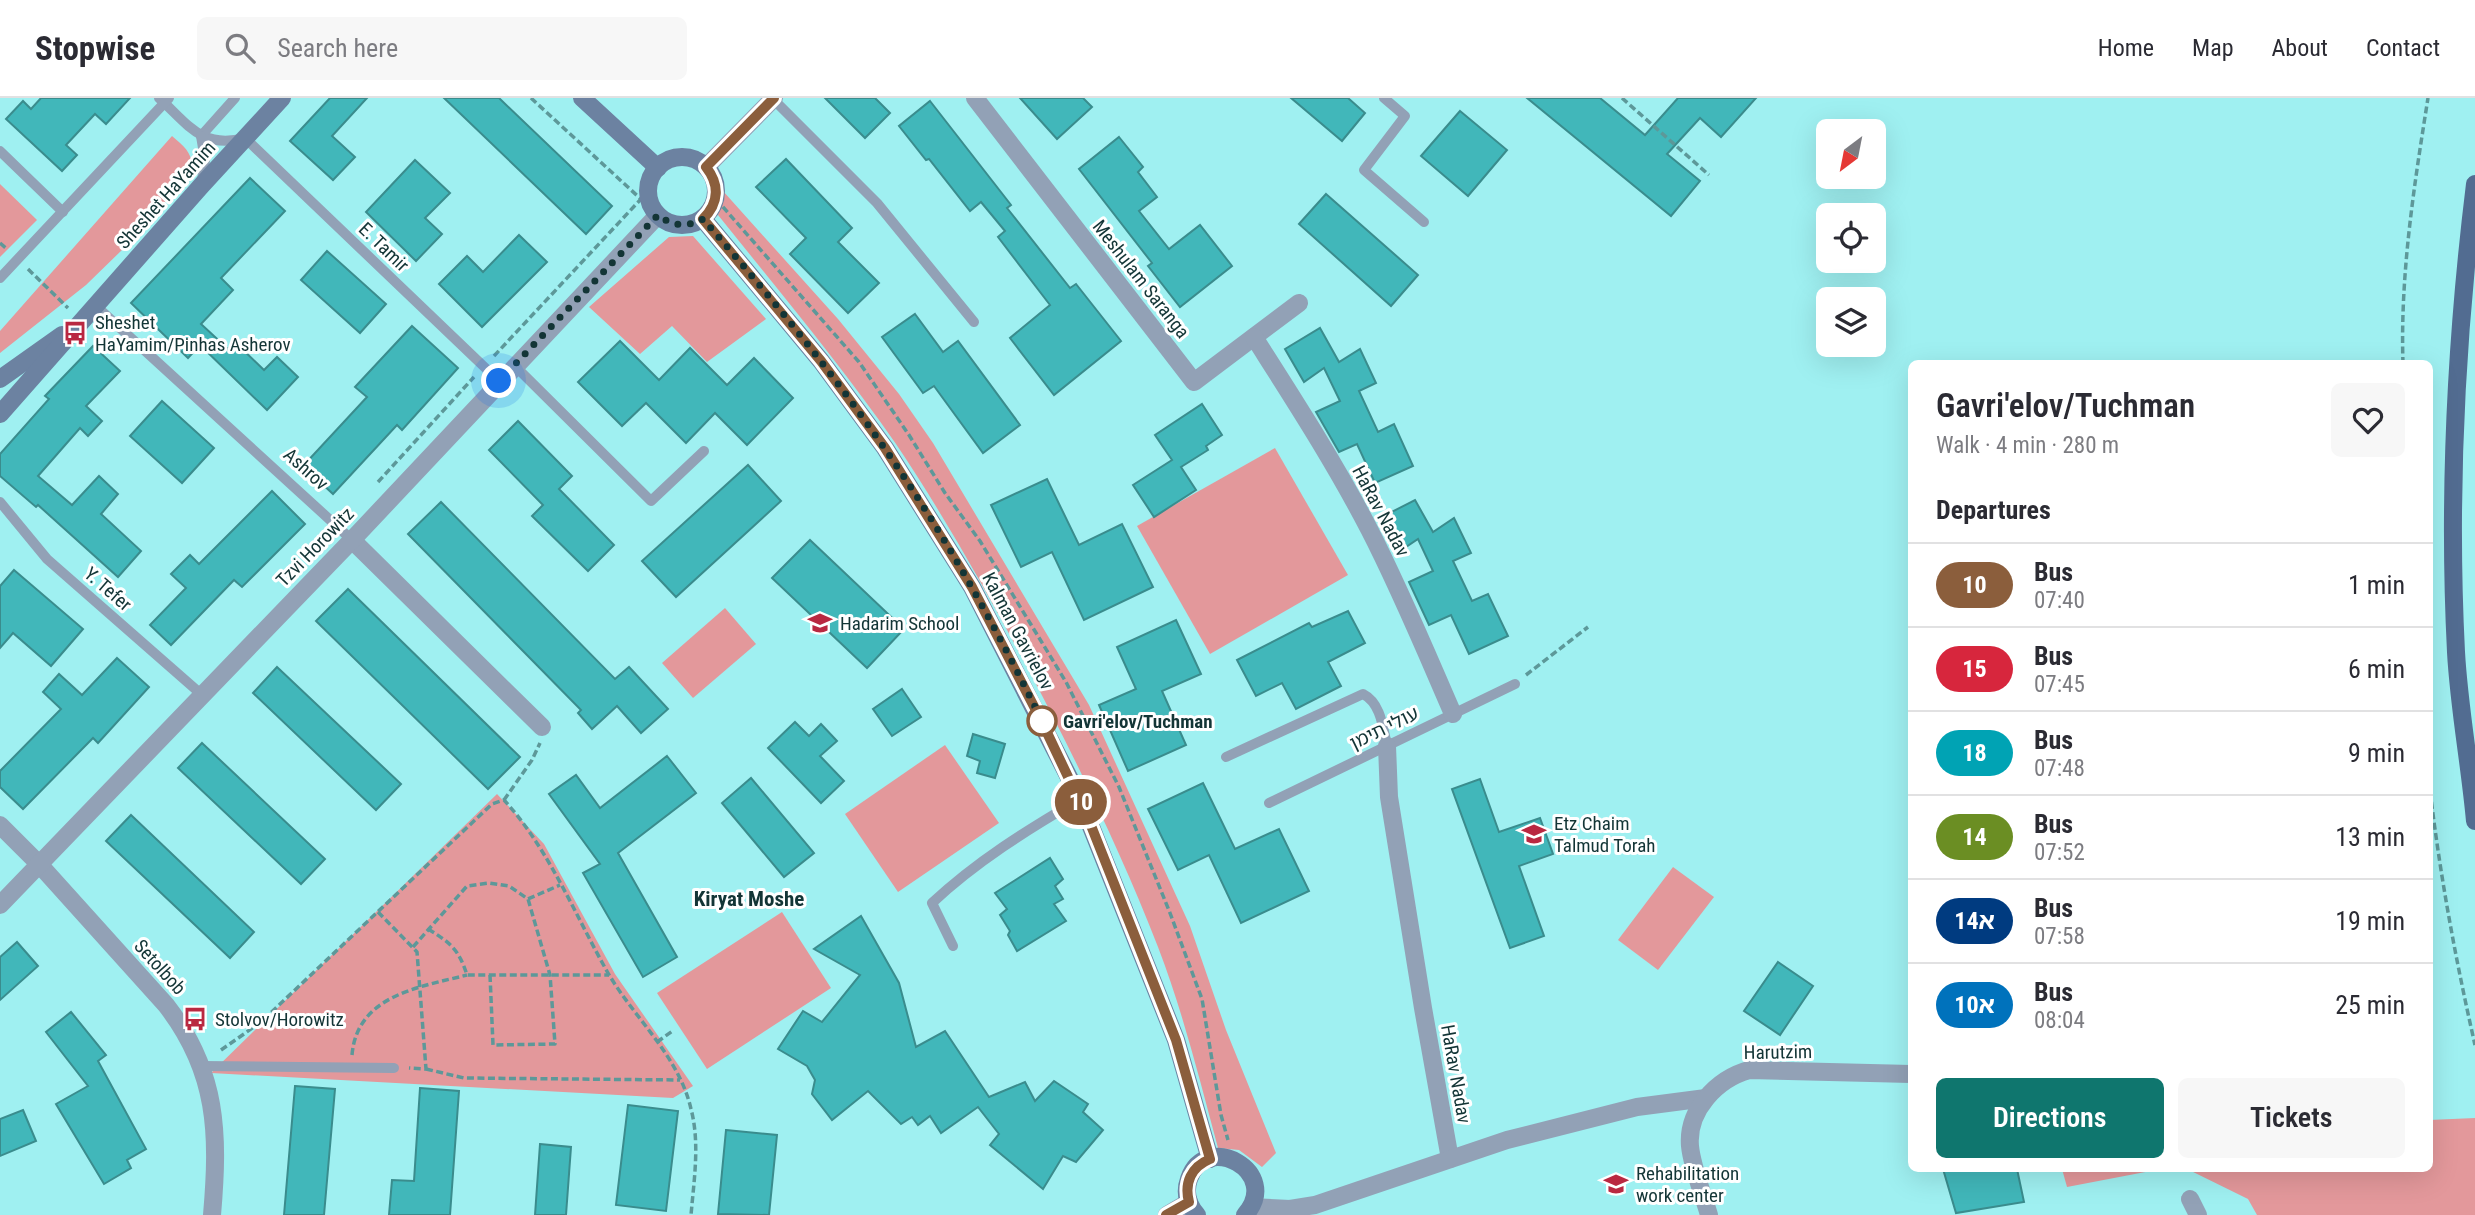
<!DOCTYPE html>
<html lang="en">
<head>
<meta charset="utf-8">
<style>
  body { margin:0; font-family:"Roboto Condensed","Noto Sans Hebrew",sans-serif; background:#f7f7f7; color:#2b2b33; height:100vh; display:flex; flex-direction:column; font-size:26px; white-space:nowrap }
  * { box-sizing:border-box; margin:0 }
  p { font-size:23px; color:#7c7c81 }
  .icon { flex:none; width:38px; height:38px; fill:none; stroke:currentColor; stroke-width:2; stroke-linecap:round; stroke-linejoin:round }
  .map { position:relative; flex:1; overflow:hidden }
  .panel { position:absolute; left:1908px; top:262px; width:525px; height:812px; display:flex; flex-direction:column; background:#fff; border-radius:10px; box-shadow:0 7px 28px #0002 }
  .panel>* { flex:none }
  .badge { padding:0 14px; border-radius:23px; font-size:24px; line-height:46px }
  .needle { width:46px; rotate:212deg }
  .controls { position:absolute; left:1816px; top:21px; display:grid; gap:14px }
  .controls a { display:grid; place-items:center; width:70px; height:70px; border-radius:10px; background:#fff; box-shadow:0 7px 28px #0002; font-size:35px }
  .you { position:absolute; width:35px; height:35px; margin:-18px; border:5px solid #fff; border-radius:50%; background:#1a73e8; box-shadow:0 0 0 10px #1a73e833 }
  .map>.badge { position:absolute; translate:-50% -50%; box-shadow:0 0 0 4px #fff }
  h2 { padding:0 28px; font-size:26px; line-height:63px }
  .round { display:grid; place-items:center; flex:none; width:74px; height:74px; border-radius:10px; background:#f7f7f7 }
  .head { display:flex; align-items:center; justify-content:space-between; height:119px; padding:0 28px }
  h1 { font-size:33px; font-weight:600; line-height:52px }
  .action { display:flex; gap:14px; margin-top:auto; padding:14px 28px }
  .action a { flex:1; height:80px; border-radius:10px; background:#0f766e; color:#fff; font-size:28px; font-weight:600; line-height:80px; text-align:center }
  .action a+a { background:#f7f7f7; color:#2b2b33 }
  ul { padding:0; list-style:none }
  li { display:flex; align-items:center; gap:21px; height:84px; padding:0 28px; border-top:2px solid #e1e1e2 }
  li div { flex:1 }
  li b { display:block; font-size:26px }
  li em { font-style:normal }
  li .badge { min-width:77px; font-weight:700; text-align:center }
  header { display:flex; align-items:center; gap:42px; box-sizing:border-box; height:98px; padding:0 35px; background:#fff; border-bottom:2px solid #e1e1e2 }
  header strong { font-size:33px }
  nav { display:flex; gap:38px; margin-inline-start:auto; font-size:24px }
  .search { width:490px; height:63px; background:#f7f7f7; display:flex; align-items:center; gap:18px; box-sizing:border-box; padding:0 24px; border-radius:10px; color:#7c7c81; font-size:26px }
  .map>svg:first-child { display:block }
  .green { fill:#e3989b }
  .building { fill:#41b7ba; stroke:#3a8c8d; stroke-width:2 }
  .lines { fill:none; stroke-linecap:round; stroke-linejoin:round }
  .path { stroke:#5d9899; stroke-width:3.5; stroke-dasharray:7 3.5; stroke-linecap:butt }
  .lane { stroke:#92a1b6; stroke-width:10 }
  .street { stroke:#92a1b6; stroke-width:18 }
  .secondary { stroke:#6c82a1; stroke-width:18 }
  .primary { stroke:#526c91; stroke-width:18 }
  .line-casing { stroke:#fff; stroke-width:16 }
  .line { stroke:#8b5e3c; stroke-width:10 }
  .walk { stroke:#133536; stroke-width:7; stroke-dasharray:0 12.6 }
  .stop-dot { fill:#fff; stroke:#8b5e3c; stroke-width:3.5 }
  .labels { text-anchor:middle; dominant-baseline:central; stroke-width:6; stroke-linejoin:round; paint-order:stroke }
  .street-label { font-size:19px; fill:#133536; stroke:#fff }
  .poi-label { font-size:19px; fill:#133536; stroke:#fff; text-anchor:start }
  .stop-label { font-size:19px; font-weight:bold; fill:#133536; stroke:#fff; text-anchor:start }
  .neighbourhood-label { font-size:21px; font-weight:bold; fill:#133536; stroke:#fff }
</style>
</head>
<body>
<header>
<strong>Stopwise</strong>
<div class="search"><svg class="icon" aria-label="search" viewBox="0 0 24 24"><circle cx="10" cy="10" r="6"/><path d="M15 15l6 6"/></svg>Search here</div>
<nav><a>Home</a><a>Map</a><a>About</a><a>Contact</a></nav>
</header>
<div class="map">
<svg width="2475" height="1117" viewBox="0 0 2475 1117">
  <rect width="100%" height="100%" fill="#9ff0f1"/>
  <g class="green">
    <path d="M 172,38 C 185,49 195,57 191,75 L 123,151 L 86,187 L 0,255 L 0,233 Z"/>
    <polygon points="0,86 37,122 0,159"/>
    <path d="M 723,93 L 838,221 L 899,296 L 933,345 L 1089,607 L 1190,828 L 1226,932 L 1276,1055 L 1262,1069 L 1239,1052 L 1218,1050 C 1200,983 1183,914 1158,849 C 1120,751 1073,656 1024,563 C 984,489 943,416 896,346 C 841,267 779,193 718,117 Z"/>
    <polygon points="693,138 766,221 707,264 672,228 640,256 589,209 669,139"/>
    <polygon points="1275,350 1348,477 1210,556 1137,428"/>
    <polygon points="725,510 756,546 693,600 662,565"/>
    <polygon points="945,647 999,725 898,794 845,716"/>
    <polygon points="497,696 544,746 615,876 693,988 673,1000 211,975"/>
    <polygon points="1673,769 1714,799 1658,872 1618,842"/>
    <polygon points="782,814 831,890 707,971 657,895"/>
    <polygon points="2475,1020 2475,1117 2257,1117 2248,1101 2187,1071 2429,1071 2429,1022"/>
    <polygon points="2062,1071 2161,1071 2067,1089"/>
  </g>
  <g class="building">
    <polygon points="41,0 130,0 106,26 95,16 66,47 77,57 62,73 6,21 23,3 31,11"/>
    <polygon points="330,0 367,0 332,38 355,59 333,82 290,43"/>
    <polygon points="444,0 499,0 612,108 586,136"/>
    <polygon points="825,0 875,0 890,15 865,40"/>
    <polygon points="1020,0 1083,0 1092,9 1057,41"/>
    <polygon points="1291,0 1348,0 1365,15 1342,43"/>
    <polygon points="1527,0 1600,0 1645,37 1678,0 1756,0 1721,39 1700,20 1667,56 1700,83 1671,118"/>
    <polygon points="930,3 1011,107 1007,110 1070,190 1076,186 1121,243 1054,297 1010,240 1050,207 998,139 1005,133 981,104 970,113 929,61 926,62 899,28"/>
    <polygon points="1460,13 1507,52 1468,98 1421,58"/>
    <polygon points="1119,39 1143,69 1138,74 1157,99 1139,113 1169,151 1200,127 1232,168 1180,209 1148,168 1152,165 1079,71"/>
    <polygon points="786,61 852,130 838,144 879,185 848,215 790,156 806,140 756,89"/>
    <polygon points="415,62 450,95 425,120 442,136 416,163 366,114"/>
    <polygon points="250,80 285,113 221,180 233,192 201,226 228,251 235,244 264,272 277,259 298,279 267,312 200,247 188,260 131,205"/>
    <polygon points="1326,96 1418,177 1391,208 1299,126"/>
    <polygon points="519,137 547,164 482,229 439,186 467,158 483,174"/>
    <polygon points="327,153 386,206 360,235 301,182"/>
    <polygon points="915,216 943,254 958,243 1020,327 983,355 934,288 923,295 882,239"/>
    <polygon points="412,228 458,270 402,332 397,327 333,396 303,368 367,299 355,289"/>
    <polygon points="1320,230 1339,264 1360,251 1376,285 1359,293 1378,334 1394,326 1413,368 1375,385 1357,346 1339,354 1316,314 1340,303 1324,270 1304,284 1285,251"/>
    <polygon points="620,243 659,282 690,250 727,287 754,260 793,300 747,347 715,315 686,345 646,305 622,328 578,284"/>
    <polygon points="93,248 120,273 86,308 102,323 88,338 80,330 38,378 72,407 99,378 118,396 101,416 141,453 118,479 38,407 36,409 0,378 0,356 49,301 45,298"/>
    <polygon points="162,303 214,350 182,385 130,338"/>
    <polygon points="1202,306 1222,337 1206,348 1208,352 1181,369 1196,392 1154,419 1133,387 1172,362 1155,337"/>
    <polygon points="518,323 572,378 559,391 614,447 588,473 532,418 543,407 489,352"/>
    <polygon points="748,367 781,403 676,499 642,463"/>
    <polygon points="1047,381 1079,447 1122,426 1153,489 1084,522 1052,454 1021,469 991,407"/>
    <polygon points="272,393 305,426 242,489 234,482 171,547 150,527 186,490 171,476 190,457 199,466"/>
    <polygon points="1415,402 1433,434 1454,420 1471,455 1453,463 1472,503 1488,496 1508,538 1469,556 1451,517 1429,527 1409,484 1433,473 1418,441 1397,455 1378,421"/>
    <polygon points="441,404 615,581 629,569 668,611 641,635 617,608 592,631 578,615 581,612 408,436"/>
    <polygon points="810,442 904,531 867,570 772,480"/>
    <polygon points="14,472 83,531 51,568 13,535 0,550 0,488"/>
    <polygon points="348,491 520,659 488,691 316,523"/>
    <polygon points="1348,513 1365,545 1328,564 1341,588 1296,611 1282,585 1256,598 1237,562 1309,525 1312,529"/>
    <polygon points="1176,522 1201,576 1162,593 1186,647 1128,673 1099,607 1136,591 1117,549"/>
    <polygon points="117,560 149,589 98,645 93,640 23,711 0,689 0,673 61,611 43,594 59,576 82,597"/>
    <polygon points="277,569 401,686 376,712 253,595"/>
    <polygon points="902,591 921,619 892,638 873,611"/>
    <polygon points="795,624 809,638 821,626 837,643 820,658 844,683 821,705 768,650"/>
    <polygon points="973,636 1005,646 995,680 977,675 980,663 967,658"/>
    <polygon points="202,645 325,761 301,786 178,670"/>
    <polygon points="667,658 696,695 618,755 677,859 643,879 583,775 600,766 549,696 576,677 600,710"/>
    <polygon points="751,680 814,755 784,779 722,705"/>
    <polygon points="1480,681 1499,734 1540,720 1553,756 1519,768 1544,838 1510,850 1452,691"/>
    <polygon points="1203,685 1235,751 1279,731 1309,793 1241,825 1209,757 1178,772 1148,711"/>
    <polygon points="131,717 254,834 230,860 106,743"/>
    <polygon points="1050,760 1063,781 1055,788 1063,801 1054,806 1066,823 1017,853 1008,837 1010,833 1000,817 1007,811 995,795"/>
    <polygon points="861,818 899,885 916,949 945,933 989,999 1025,984 1035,1003 1054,983 1088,1006 1083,1014 1103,1032 1076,1064 1063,1058 1043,1091 990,1047 999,1036 978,1009 941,1035 930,1018 918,1027 912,1019 901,1026 868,993 832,1022 812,996 815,982 807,968 778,951 803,913 822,924 860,877 814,851"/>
    <polygon points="17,844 38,868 0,902 0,859"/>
    <polygon points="1778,864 1813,888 1780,937 1744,913"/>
    <polygon points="71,914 106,957 98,963 146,1051 127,1062 131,1070 104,1086 56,1006 88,988 46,934"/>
    <polygon points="295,988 335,991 324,1117 284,1117"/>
    <polygon points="420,990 459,993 450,1117 389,1117 392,1082 414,1083"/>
    <polygon points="628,1007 678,1013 666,1113 616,1107"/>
    <polygon points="23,1012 36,1043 0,1058 0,1021"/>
    <polygon points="726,1032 777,1037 769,1117 718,1116"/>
    <polygon points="540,1046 571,1049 566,1117 535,1117"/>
    <polygon points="1943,1071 2017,1071 2024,1104 1956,1115"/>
  </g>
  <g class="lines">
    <g class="path">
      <polyline points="531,0 643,103"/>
      <polyline points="1622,0 1709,77"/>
      <polyline points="716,101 859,264 909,337 945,395 980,443 1066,584 1119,689 1170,815 1202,901 1221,1017 1228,1042"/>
      <polyline points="0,145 7,151"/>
      <polyline points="28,171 68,210"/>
      <polyline points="494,258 641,101"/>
      <path d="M 2403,266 C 2400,177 2414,88 2428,0"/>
      <polyline points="378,384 474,279"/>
      <polyline points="1526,577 1588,529"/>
      <path d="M 2429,683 C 2439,772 2455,859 2475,947"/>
      <polyline points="504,702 532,662 540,645"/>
      <polyline points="378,814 417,854 426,971 409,970"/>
      <path d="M 428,831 C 451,845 459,852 467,877 L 609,877"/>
      <polyline points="413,849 467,788 489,785 509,788 528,801 560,787"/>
      <polyline points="490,877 493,947 555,946 550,877 528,801"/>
      <polyline points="657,944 674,932"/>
      <path d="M 221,952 L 261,924 L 492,706 L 504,702 C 549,751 575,817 608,875 C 634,920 679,958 691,1011 C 700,1045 694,1082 691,1117"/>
      <path d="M 352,957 C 357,897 420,889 467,877"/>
      <polyline points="426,971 464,980 680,982"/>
    </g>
    <g class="lane">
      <path d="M 159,0 C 189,27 201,51 245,40 L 499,283"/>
      <polyline points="1384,0 1405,18 1364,72 1424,124"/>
      <polyline points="773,1 877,105 974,224"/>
      <polyline points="201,38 235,0"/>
      <polyline points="201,38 205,62 202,82"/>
      <polyline points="0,53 63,114"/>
      <polyline points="0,180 169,0"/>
      <polyline points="96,208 352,442"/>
      <polyline points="515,268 651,403 704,353"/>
      <polyline points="0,404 47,461 201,596"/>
      <path d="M 1226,659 L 1363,596 C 1381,605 1383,630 1387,648"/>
      <polyline points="1269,705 1515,586"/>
      <path d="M 953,848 L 932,805 C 977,763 1027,732 1080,701"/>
      <polyline points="201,968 394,970"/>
    </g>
    <g class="street">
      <polyline points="975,0 1194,284 1299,205"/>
      <polyline points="706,69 774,0"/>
      <path d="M 1254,239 C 1294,302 1335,365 1369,431 C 1400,491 1426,554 1453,616"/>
      <polyline points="352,442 542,629"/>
      <polyline points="1387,648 1389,699 1423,910 1450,1061"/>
      <path d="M 0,727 L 39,766 L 166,907 C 218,974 219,1036 212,1117"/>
      <polyline points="0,807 352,442 658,117"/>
      <polyline points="2190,1101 2198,1117"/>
      <polyline points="1251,1109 1290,1111 1315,1107 1507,1042 1637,1009 1706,1000"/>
      <polyline points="1167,1117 1189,1104"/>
      <path d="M 1709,1117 C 1703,1096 1692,1069 1690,1048 C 1687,1012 1717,981 1749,972 L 1911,976"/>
    </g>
    <g class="secondary">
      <polyline points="582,0 658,70"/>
      <circle cx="682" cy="93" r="34"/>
      <polyline points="703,121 821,263 885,350 972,489 1080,701 1176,942 1210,1061"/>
      <polyline points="0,281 62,237"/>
      <polyline points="0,316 201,88 282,0"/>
      <path d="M 1197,1117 C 1188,1107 1184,1095 1189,1081 C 1205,1032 1283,1074 1245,1117"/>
    </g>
    <path class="primary" d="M 2475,86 C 2456,241 2448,397 2456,554 C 2459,610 2470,667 2475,723"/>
  </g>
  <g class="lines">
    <g class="line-casing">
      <path id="line" d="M 774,0 L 706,69 C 720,87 719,105 703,121 L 821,263 L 885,350 L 972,489 L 1041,622 L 1090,725 L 1176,942 L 1210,1061 C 1191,1069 1184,1085 1189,1104 L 1166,1117"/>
    </g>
    <use href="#line" class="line"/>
    <path class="walk" d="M 499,283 L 658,117 C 673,129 687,129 703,121 C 767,194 830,271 885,351 C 945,437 996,529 1042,623"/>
  </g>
  <defs>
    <g id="bus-bare" transform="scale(1.89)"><path d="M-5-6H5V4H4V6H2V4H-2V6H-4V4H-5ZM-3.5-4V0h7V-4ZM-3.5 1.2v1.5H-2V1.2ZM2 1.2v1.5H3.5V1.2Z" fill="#b92841" stroke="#fff" stroke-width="2.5" paint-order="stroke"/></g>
    <g id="school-bare" transform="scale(1.89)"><path d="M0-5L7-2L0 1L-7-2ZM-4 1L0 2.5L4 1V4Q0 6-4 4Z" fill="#b92841" stroke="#fff" stroke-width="2.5" paint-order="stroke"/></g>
  </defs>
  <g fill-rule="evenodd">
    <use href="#bus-bare" x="75" y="235"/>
    <use href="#school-bare" x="820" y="525"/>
    <use href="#school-bare" x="1534" y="736"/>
    <use href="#bus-bare" x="195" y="921"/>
    <use href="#school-bare" x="1616" y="1086"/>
  </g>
  <circle class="stop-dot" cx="1042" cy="623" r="14"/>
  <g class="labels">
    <g class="street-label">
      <text transform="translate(166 97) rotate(-48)">Sheshet HaYamim</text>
      <text transform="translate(384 149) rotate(44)">E. Tamir</text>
      <text transform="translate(1141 181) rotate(52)">Meshulam Saranga</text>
      <text transform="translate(306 371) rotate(42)">Ashrov</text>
      <text transform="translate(1381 413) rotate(62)">HaRav Nadav</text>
      <text transform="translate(315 449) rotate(-46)">Tzvi Horowitz</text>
      <text transform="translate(108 491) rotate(41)">Y. Tefer</text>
      <text transform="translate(1018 533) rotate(62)">Kalman Gavrielov</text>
      <text transform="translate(1384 630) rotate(-26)">עולי תימן</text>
      <text transform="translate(160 869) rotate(48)">Setolbob</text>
      <text transform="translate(1778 954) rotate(-1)">Harutzim</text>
      <text transform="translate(1456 976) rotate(80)">HaRav Nadav</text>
    </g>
    <g class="poi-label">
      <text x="95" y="224">Sheshet<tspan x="95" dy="22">HaYamim/Pinhas Asherov</tspan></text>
      <text x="840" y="525">Hadarim School</text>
      <text x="1554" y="725">Etz Chaim<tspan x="1554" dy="22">Talmud Torah</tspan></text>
      <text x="215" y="921">Stolvov/Horowitz</text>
      <text x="1636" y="1075">Rehabilitation<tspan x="1636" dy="22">work center</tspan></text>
    </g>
    <g class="stop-label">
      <text x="1063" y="623">Gavri'elov/Tuchman</text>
    </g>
    <g class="neighbourhood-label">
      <text x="749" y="801">Kiryat Moshe</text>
    </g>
  </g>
</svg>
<div class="controls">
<a><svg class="needle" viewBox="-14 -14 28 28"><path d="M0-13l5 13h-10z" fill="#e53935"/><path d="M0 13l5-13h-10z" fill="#7c7c81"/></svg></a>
<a><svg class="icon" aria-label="locate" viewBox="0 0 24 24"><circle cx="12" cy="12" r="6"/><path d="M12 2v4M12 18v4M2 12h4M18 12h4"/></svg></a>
<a><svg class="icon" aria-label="layers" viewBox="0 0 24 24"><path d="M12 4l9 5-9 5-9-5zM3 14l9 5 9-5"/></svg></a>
</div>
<div class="you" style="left:499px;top:283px"></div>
<b class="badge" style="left:1081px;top:704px;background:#8b5e3c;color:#fff">10</b>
<section class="panel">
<div class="head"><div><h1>Gavri'elov/Tuchman</h1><p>Walk · 4 min · 280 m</p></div><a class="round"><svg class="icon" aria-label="heart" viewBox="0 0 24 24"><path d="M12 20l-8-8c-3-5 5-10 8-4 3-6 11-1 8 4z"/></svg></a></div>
<h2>Departures</h2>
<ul>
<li><span class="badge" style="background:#8b5e3c;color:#fff">10</span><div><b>Bus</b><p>07:40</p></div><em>1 min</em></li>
<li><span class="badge" style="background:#d7263d;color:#fff">15</span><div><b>Bus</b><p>07:45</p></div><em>6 min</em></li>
<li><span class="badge" style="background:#00a3b4;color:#fff">18</span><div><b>Bus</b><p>07:48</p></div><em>9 min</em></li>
<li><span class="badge" style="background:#6b8e23;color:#fff">14</span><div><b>Bus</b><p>07:52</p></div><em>13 min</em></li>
<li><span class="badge" style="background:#003b80;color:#fff">14א</span><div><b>Bus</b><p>07:58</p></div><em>19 min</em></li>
<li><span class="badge" style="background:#0072bc;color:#fff">10א</span><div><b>Bus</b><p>08:04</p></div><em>25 min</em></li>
</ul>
<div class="action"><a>Directions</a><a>Tickets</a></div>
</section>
</div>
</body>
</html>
